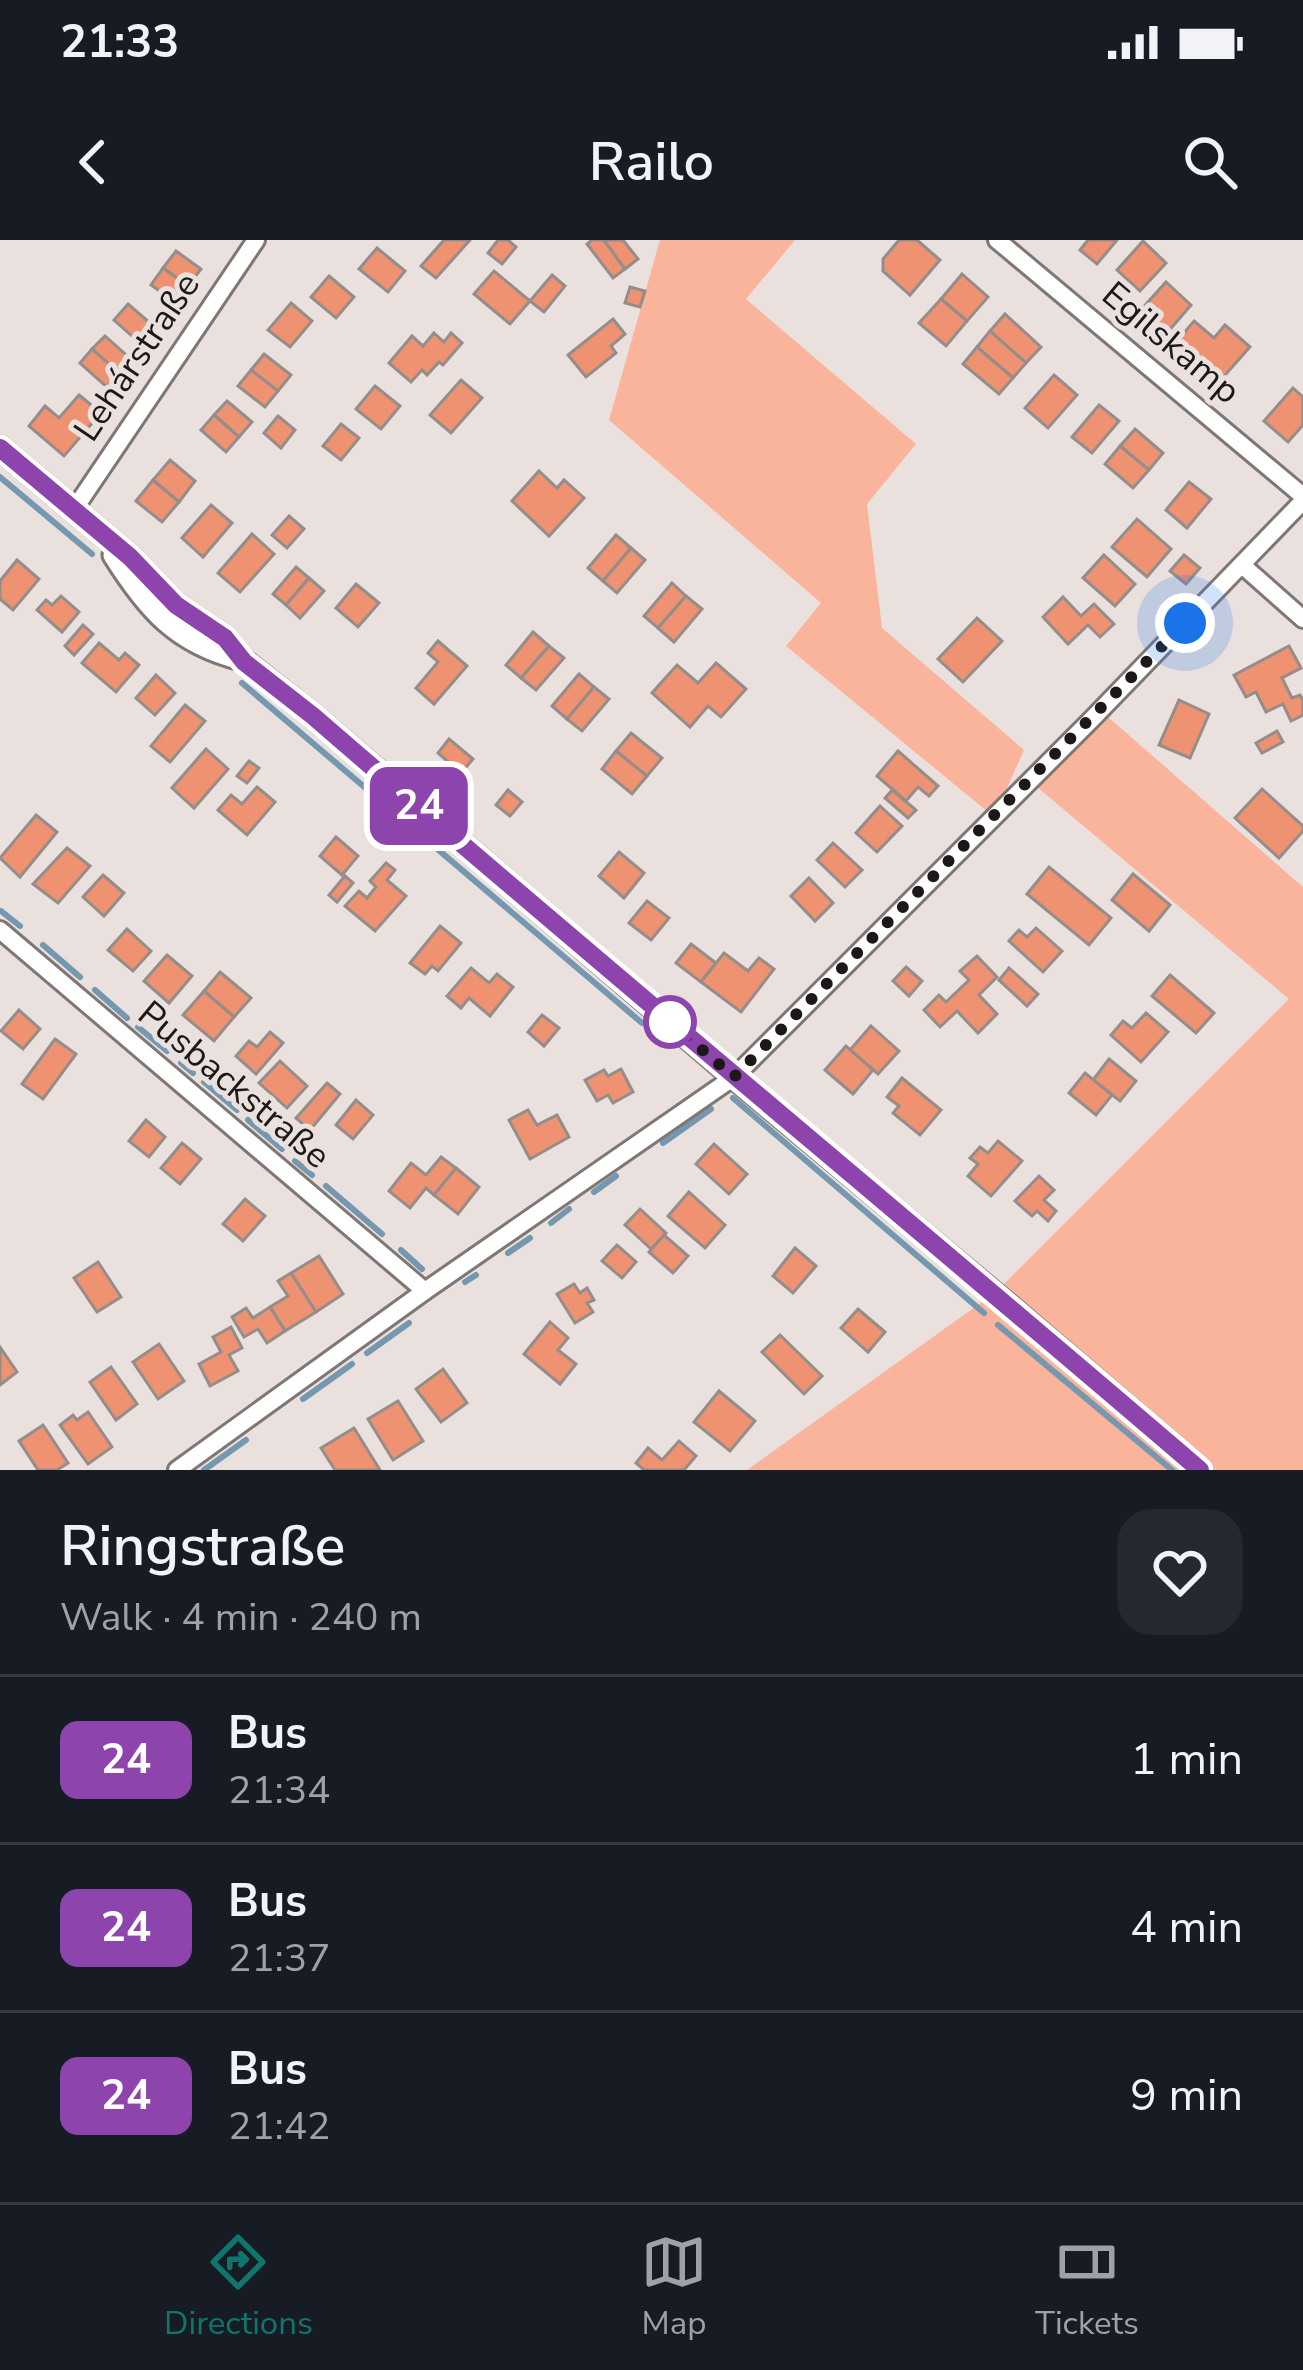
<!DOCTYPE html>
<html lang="en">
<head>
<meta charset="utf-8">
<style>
  body { margin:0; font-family:"Nunito Sans",sans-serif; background:#242831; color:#f1f3f6; height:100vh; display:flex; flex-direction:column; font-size:45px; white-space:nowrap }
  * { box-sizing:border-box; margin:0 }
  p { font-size:39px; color:#9ea1a6 }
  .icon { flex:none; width:66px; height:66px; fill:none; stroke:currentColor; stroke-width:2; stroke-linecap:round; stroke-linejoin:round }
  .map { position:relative; height:1230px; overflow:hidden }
  .sheet { display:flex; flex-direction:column; background:#171b24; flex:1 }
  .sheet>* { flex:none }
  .badge { padding:0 24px; border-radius:18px; font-size:42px; line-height:78px }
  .you { position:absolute; width:60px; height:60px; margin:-30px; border:9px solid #fff; border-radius:50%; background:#1a73e8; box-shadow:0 0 0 18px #1a73e833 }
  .map>.badge { position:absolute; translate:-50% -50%; box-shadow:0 0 0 6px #fff }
  .round { display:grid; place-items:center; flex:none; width:126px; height:126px; border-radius:36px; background:#242831 }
  .overview { display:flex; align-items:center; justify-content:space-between; height:204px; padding:0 60px }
  h1 { font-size:57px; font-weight:600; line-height:90px }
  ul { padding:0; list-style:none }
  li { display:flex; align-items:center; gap:36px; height:168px; padding:0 60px; border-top:3px solid #363941 }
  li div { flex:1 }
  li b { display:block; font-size:45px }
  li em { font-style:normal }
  li .badge { min-width:132px; font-weight:700; text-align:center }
  .status { display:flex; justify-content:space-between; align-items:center; height:84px; padding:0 60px; background:#171b24; direction:ltr }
  .status svg { height:33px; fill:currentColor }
  header { display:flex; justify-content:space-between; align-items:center; height:156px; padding:0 60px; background:#171b24; font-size:54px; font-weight:600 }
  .menu { display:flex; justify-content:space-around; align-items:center; height:168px; border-top:3px solid #363941; background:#171b24; font-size:33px; color:#9ea1a6 }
  .menu a { display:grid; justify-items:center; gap:6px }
  .menu .active { color:#0f766e }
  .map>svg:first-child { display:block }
  .green { fill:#fab49b }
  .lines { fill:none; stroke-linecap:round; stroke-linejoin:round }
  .stream { stroke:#7597b0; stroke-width:6 }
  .building { fill:#ef9271; stroke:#958d8a; stroke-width:3 }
  .street-casing { stroke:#7f7774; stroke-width:22 }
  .secondary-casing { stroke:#7f7774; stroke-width:27 }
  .street { stroke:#fff; stroke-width:16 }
  .secondary { stroke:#fff; stroke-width:21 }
  .line-casing { stroke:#fff; stroke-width:27 }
  .line { stroke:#8e44ad; stroke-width:18 }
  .walk { stroke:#1b1817; stroke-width:12; stroke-dasharray:0 21.6 }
  .stop-dot { fill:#fff; stroke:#8e44ad; stroke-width:6 }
  .labels { text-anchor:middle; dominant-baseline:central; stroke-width:10; stroke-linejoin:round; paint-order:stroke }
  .street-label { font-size:36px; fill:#1b1817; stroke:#eae1de }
</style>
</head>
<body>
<div class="status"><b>21:33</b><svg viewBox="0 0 49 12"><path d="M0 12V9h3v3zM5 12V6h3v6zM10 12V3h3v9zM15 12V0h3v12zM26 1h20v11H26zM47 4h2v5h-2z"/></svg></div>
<header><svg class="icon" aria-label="back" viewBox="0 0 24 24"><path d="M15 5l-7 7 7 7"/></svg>Railo<svg class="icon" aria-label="search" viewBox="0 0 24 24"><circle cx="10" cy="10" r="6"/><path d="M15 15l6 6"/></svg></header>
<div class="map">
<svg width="1303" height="1230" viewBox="0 0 1303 1230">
  <rect width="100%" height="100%" fill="#eae1de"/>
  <g class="green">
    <polygon points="660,0 795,0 746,59 916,204 867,264 882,388 1024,510 994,577 786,406 821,363 609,180"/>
    <polygon points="1100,470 1303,647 1303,1230 747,1230 996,1052 1289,759 1030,541"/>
  </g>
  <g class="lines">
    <g class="stream">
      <polyline points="0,237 92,314"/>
      <polyline points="242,443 642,783"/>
      <polyline points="1,671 20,686"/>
      <polyline points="43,705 80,737"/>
      <polyline points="95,750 127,778"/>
      <polyline points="138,787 167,811"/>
      <polyline points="181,823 193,833"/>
      <polyline points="204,842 237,870"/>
      <polyline points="733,858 984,1073"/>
      <polyline points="248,880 282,909"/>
      <polyline points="663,903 711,869"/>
      <polyline points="295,921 312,935"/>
      <polyline points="326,946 382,994"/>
      <polyline points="594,952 616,936"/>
      <polyline points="551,983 569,969"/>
      <polyline points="401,1010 422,1029"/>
      <polyline points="508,1013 530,998"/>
      <polyline points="465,1042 476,1035"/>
      <polyline points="998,1085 1172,1230"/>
      <polyline points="367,1113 409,1083"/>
      <polyline points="303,1159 352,1124"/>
      <polyline points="204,1230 246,1200"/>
    </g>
  </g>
  <g class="building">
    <polygon points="444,0 470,0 436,38 421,26"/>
    <polygon points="498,0 508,0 516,7 502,24 488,13"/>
    <polygon points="592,0 604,0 625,29 613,38 587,4"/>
    <polygon points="604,0 623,0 638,19 625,29"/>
    <polygon points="899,0 917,0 940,20 910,55 883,31 883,19"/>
    <polygon points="1088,0 1117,0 1097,24 1080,10"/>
    <polygon points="1143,1 1166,23 1140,51 1117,30"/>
    <polygon points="377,8 405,31 388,52 359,29"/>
    <polygon points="176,11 201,29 188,46 163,28"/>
    <polygon points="163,28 188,46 176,63 151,45"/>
    <polygon points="494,31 530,61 510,84 474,54"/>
    <polygon points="962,34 988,57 967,81 941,59"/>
    <polygon points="552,35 565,46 544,72 530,61"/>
    <polygon points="329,36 354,57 336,78 311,57"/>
    <polygon points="1166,42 1191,65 1166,94 1140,71"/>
    <polygon points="630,47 645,51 640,67 625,63"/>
    <polygon points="941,59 967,81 946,106 919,83"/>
    <polygon points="291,63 312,81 290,107 268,90"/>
    <polygon points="128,64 156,88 141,104 114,80"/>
    <polygon points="1005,74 1041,107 1026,123 990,91"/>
    <polygon points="613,79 625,94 611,106 616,113 586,137 568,115"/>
    <polygon points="1194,81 1214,98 1225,85 1250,107 1219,142 1175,103"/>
    <polygon points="990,91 1026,123 1013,138 977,107"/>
    <polygon points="434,93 444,102 451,93 462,103 443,125 439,122 427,135 422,130 411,142 389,123 412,96 423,106"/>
    <polygon points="105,96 132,120 119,133 92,109"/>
    <polygon points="977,107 1013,138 999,154 963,124"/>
    <polygon points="92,109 119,133 107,147 80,123"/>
    <polygon points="264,114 291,135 278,151 251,130"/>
    <polygon points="251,130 278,151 265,167 238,146"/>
    <polygon points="1054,135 1077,155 1048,188 1025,168"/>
    <polygon points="461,140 482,158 451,193 430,175"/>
    <polygon points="375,146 400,166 381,189 356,169"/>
    <polygon points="1293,148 1303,157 1303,185 1288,202 1264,181"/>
    <polygon points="79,155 101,173 64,216 29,186 45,166 59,178"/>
    <polygon points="227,161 252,182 239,197 214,175"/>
    <polygon points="1099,165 1119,181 1092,213 1072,197"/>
    <polygon points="214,175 239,197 226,212 201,190"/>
    <polygon points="278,176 295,190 281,208 264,193"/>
    <polygon points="341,184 359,198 341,220 323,206"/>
    <polygon points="1135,189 1163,213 1149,230 1120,206"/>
    <polygon points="1120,206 1149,230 1133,248 1105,224"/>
    <polygon points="170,220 195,241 179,262 153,240"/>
    <polygon points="539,231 557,248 564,240 584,258 549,296 512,261"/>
    <polygon points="153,240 179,262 162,282 136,261"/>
    <polygon points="1189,242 1211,259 1187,288 1166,270"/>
    <polygon points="211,265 232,283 203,317 182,298"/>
    <polygon points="289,276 304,289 287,308 272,295"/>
    <polygon points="1137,279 1171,309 1147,337 1112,307"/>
    <polygon points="252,294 274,314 240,352 218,333"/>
    <polygon points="616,295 631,308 603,341 588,328"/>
    <polygon points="631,308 645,320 617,353 603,341"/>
    <polygon points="1104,315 1135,344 1115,366 1083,338"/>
    <polygon points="1184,315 1200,328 1186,344 1170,331"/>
    <polygon points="17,320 39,339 13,370 0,359 0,341"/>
    <polygon points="296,327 309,338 286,365 273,354"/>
    <polygon points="309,338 324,351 300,378 286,365"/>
    <polygon points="672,343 686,356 658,388 644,376"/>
    <polygon points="356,344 379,363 358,387 336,368"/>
    <polygon points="61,356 79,372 62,392 37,370 46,360 52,365"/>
    <polygon points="686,356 702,369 674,402 658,388"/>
    <polygon points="1063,357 1081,376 1094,364 1114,384 1100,397 1088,385 1068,404 1043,377"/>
    <polygon points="977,378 1002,401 963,442 938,419"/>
    <polygon points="83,385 93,394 74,415 65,406"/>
    <polygon points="533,392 549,406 521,438 506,425"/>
    <polygon points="438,401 467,426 434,464 416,448 438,422 428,413"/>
    <polygon points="99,403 119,420 125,413 139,425 116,452 82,423"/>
    <polygon points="549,406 564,418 536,450 521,438"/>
    <polygon points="1289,406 1301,428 1282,438 1292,458 1300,455 1303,460 1303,475 1291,481 1283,464 1266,472 1256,452 1246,457 1234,435"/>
    <polygon points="716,423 746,449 721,477 708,466 690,487 652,453 677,425 698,443"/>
    <polygon points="579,434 594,447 567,479 552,466"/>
    <polygon points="156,435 175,453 155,475 136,458"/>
    <polygon points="594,447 609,459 582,491 567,479"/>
    <polygon points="1179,460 1209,474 1190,518 1159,505"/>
    <polygon points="185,465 205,481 170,522 151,506"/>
    <polygon points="1277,491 1283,502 1262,513 1256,503"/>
    <polygon points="631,493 662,518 647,536 616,511"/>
    <polygon points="449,499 473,519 461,533 438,513"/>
    <polygon points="206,509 228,529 194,568 172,548"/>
    <polygon points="616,511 647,536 632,554 602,529"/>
    <polygon points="898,511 938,546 929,556 918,547 906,561 877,536"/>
    <polygon points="249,521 259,528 247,543 237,536"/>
    <polygon points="257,547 275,562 247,595 218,570 231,555 242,564"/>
    <polygon points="1262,549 1303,586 1303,591 1279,618 1235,578"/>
    <polygon points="508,550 522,562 510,576 496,565"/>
    <polygon points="892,550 916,570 908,578 885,558"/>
    <polygon points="880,566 902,586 877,612 856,593"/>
    <polygon points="36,575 57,592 20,637 0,618"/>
    <polygon points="336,597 358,616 342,635 320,616"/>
    <polygon points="833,603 862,630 845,647 817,620"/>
    <polygon points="67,608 90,626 58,663 33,644"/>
    <polygon points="619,612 644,633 624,658 599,636"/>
    <polygon points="386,623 395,630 387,640 406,656 375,691 345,666 359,651 367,658 376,647 370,641"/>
    <polygon points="1049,627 1111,678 1089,705 1027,654"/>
    <polygon points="1133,634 1170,665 1149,691 1112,660"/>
    <polygon points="103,635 124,653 104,676 83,657"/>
    <polygon points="345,636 353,643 337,662 329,655"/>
    <polygon points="809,638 833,663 815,681 791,656"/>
    <polygon points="647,661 669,678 651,700 629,683"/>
    <polygon points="440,686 461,703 438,731 432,726 425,734 410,723"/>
    <polygon points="1036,688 1062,711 1043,732 1009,701 1019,690 1027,697"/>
    <polygon points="127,689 151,711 133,731 108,710"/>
    <polygon points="691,704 716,723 701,742 676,723"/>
    <polygon points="724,713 748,731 759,718 774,729 741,772 701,742"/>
    <polygon points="167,715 192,736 169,763 144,741"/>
    <polygon points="977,716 997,737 979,755 997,774 978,793 957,771 940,787 924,770 939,755 946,762 969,740 960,731"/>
    <polygon points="906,727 922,741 909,756 893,741"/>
    <polygon points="471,728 489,743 497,734 513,747 490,776 469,758 461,768 447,756"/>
    <polygon points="1009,728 1038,754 1027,766 999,740"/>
    <polygon points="220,732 251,758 234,777 204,751"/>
    <polygon points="1170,735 1214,773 1196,793 1152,756"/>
    <polygon points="204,751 234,777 214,801 183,775"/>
    <polygon points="19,770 40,789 23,809 1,791"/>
    <polygon points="1146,773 1168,792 1141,822 1111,795 1123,781 1132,788"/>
    <polygon points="542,775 559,788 544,806 528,792"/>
    <polygon points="871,786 899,811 878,834 850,810"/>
    <polygon points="270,792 283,803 256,834 236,816 249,801 257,807"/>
    <polygon points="55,799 76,814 43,859 22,844"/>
    <polygon points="846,806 873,830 853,854 825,830"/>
    <polygon points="1109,819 1136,841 1120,861 1093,840"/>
    <polygon points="280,821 307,846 287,868 259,843"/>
    <polygon points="621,829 633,852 613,863 608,855 597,861 585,840 604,830 608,836"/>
    <polygon points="1085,833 1112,855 1096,875 1069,853"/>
    <polygon points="902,838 941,870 920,895 893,873 899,866 887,857"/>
    <polygon points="327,843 340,854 310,890 296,878"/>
    <polygon points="356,860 373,875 353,899 336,885"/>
    <polygon points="528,870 537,885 557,875 569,897 530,919 509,880"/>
    <polygon points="146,880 165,897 149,917 129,901"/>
    <polygon points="998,901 1022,921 991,956 968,936 978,924 970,918 980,907 988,913"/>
    <polygon points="182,903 201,919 180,944 161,928"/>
    <polygon points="714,904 747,934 729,954 696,924"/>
    <polygon points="441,917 456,928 434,955 426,948 410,968 389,951 411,923 426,935"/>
    <polygon points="456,928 479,947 458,974 434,955"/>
    <polygon points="1039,936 1054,950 1044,960 1056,971 1048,981 1037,971 1032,976 1015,961"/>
    <polygon points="689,952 725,985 705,1008 668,976"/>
    <polygon points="245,959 265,976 243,1001 223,984"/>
    <polygon points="640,969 666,993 651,1009 625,985"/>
    <polygon points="664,995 688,1016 673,1033 649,1012"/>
    <polygon points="617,1005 636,1022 622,1038 602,1021"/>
    <polygon points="795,1008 816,1026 793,1053 773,1036"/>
    <polygon points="319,1016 343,1054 316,1072 291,1033"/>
    <polygon points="98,1022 121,1057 97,1072 74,1038"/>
    <polygon points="291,1033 316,1072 285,1091 270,1067 288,1056 278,1041"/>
    <polygon points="574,1044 580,1053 587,1048 594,1060 587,1063 593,1072 575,1083 557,1054"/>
    <polygon points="270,1067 285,1091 267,1103 258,1089 244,1097 232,1077 246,1068 253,1078"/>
    <polygon points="858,1069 885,1092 868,1112 841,1088"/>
    <polygon points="550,1082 568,1098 558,1110 576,1124 560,1144 524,1114"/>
    <polygon points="231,1087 242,1108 229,1115 238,1131 210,1146 199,1124 221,1112 213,1097"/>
    <polygon points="780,1095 822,1136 804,1154 762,1112"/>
    <polygon points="159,1104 184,1141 158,1159 133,1122"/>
    <polygon points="0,1107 17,1132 0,1145"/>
    <polygon points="111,1127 137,1164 116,1180 90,1142"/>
    <polygon points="443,1129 467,1163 441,1182 416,1149"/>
    <polygon points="719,1151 755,1181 730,1211 694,1182"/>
    <polygon points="398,1161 423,1201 393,1220 368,1179"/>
    <polygon points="88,1172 112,1207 88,1224 60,1185 73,1175 77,1180"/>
    <polygon points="43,1185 68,1223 57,1230 38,1230 19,1201"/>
    <polygon points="354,1188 380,1230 335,1230 321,1208"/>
    <polygon points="679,1201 696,1216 684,1230 644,1230 636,1223 648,1208 662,1220"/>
  </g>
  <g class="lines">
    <g class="street-casing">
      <g id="street">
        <polyline points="997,0 1303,256"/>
        <polyline points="73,271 256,0"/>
        <polyline points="1242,325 1303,379"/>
        <polyline points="0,690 425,1051"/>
        <polyline points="177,1230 425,1051 734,837 1091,480 1303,261"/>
      </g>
    </g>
    <g class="secondary-casing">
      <g id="secondary">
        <polyline points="0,208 130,317 176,365 225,398 241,419 313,476 734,837 1003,1061 1200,1230"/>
        <path d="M 114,315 C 148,369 177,403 241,419"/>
      </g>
    </g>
    <use href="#street" class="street"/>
    <use href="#secondary" class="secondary"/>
  </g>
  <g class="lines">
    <g class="line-casing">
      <path id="line" d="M 0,208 L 130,317 L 176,365 L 225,398 L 244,422 L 313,476 C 606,730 905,977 1200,1230"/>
    </g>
    <use href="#line" class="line"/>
    <polyline class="walk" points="670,782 734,837 1185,383"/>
  </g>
  <circle class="stop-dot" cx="670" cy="782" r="24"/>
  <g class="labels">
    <g class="street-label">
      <text transform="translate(1171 103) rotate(40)">Egilskamp</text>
      <text transform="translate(137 117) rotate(-56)">Lehárstraße</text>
      <text transform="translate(234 845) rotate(40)">Pusbackstraße</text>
    </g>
  </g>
</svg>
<div class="you" style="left:1185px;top:383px"></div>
<b class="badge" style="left:419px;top:566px;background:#8e44ad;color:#fff">24</b>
</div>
<section class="sheet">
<div class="overview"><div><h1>Ringstraße</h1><p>Walk · 4 min · 240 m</p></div><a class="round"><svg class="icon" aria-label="heart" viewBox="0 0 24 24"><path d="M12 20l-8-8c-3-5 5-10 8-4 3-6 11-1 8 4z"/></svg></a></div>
<ul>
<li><span class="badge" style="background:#8e44ad;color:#fff">24</span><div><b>Bus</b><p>21:34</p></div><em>1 min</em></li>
<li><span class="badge" style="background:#8e44ad;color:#fff">24</span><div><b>Bus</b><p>21:37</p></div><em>4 min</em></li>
<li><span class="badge" style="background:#8e44ad;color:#fff">24</span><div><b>Bus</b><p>21:42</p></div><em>9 min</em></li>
</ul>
</section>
<nav class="menu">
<a class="active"><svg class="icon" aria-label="directions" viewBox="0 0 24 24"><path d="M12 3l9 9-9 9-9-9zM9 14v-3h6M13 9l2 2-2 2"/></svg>Directions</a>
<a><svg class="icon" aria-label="map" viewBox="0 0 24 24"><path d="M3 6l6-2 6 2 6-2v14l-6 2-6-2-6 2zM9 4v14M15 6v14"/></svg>Map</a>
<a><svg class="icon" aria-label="tickets" viewBox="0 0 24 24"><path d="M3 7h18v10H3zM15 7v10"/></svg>Tickets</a>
</nav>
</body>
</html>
